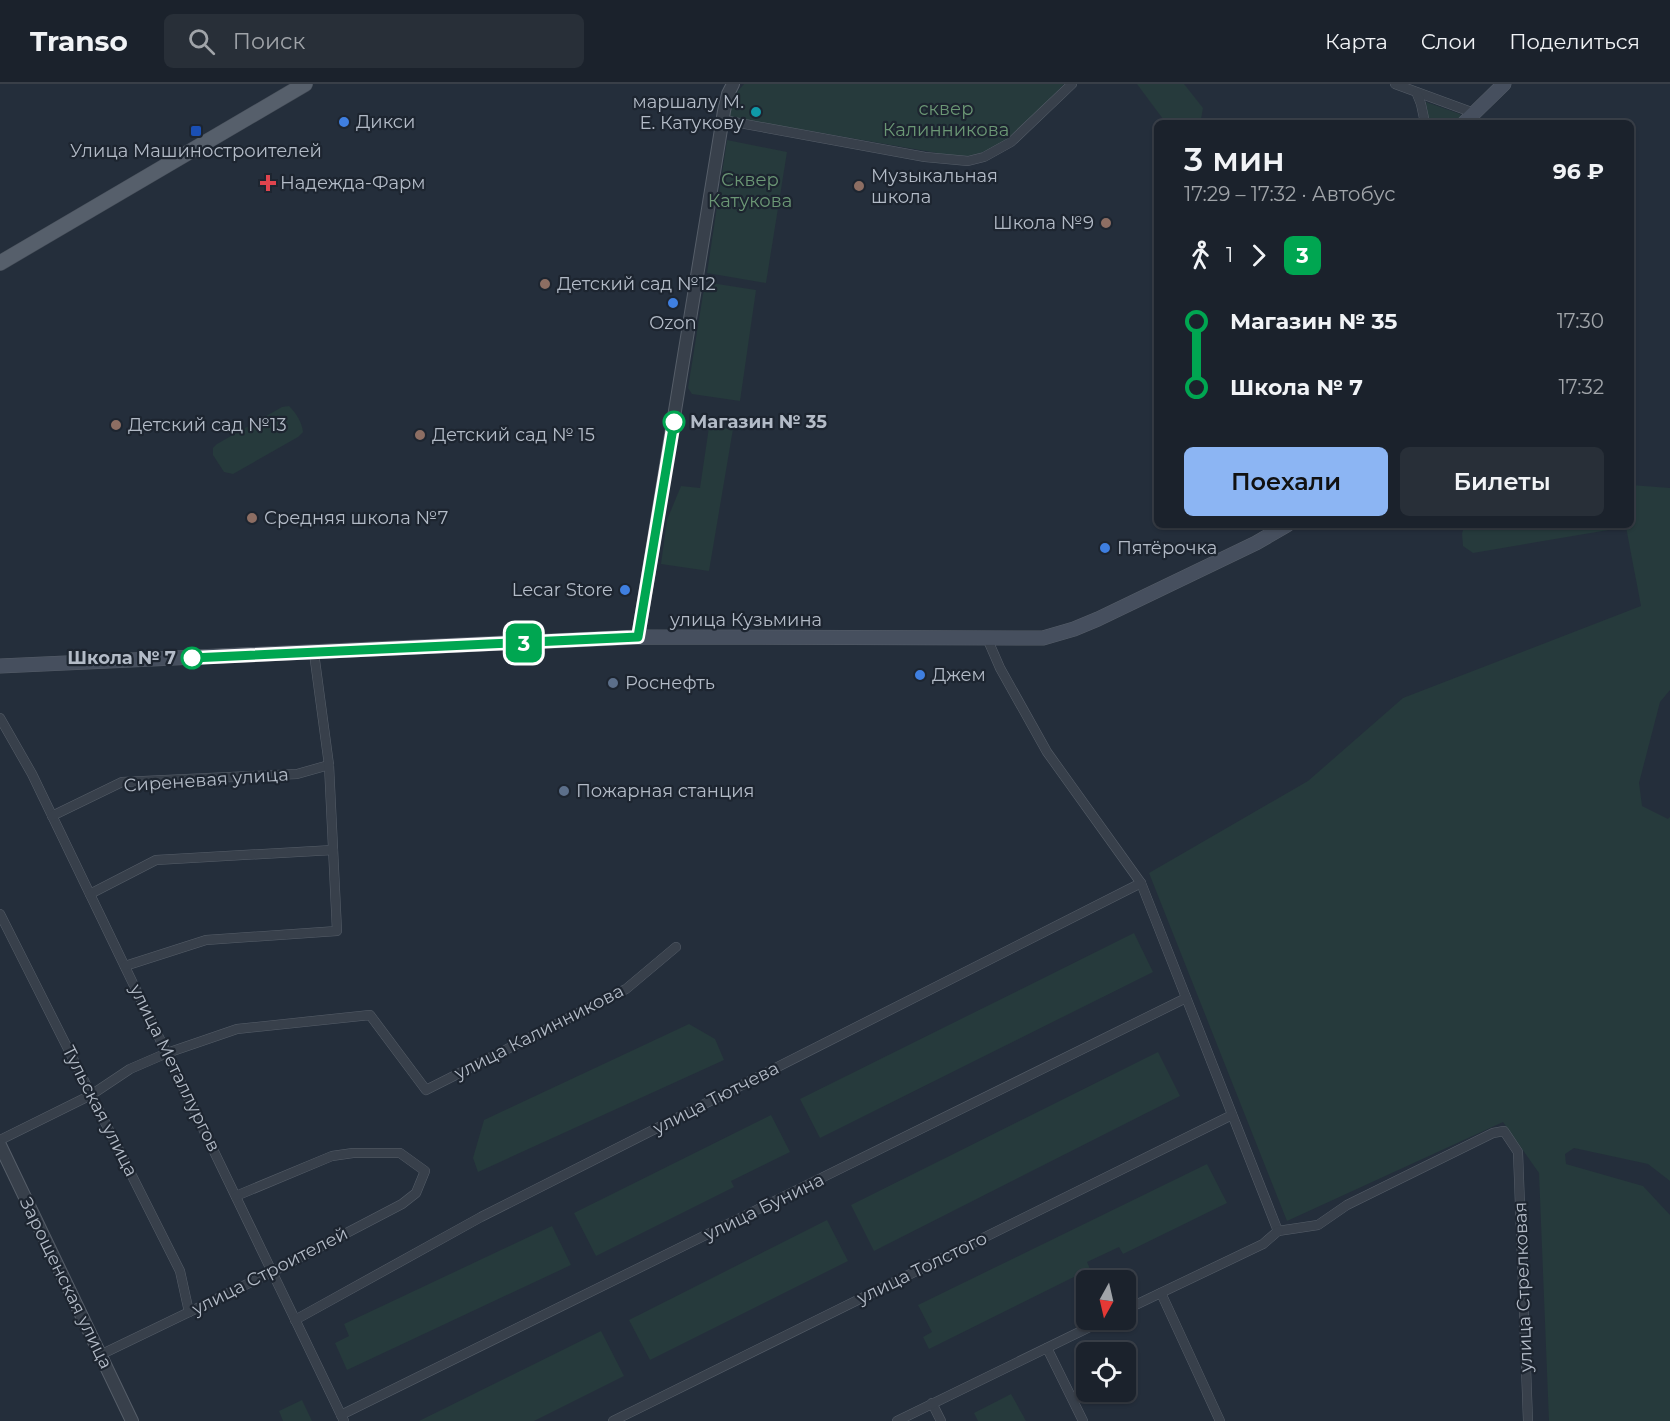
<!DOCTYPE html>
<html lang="ru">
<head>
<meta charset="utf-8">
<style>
  body { margin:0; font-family:Montserrat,sans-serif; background:#282f38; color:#f1f3f6; height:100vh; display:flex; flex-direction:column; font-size:22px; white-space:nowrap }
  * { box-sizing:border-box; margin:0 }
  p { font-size:20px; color:#a0a4a9 }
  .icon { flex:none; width:33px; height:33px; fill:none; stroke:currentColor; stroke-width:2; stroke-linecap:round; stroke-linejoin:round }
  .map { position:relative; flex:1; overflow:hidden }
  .details { position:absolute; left:1154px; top:36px; width:480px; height:408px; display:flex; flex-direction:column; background:#1b222c; border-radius:9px; box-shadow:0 2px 4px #0004,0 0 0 2px #393f48 }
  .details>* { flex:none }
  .badge { padding:0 12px; border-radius:9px; font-size:21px; line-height:39px }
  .needle { width:39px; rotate:188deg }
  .tools { position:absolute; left:1076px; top:1186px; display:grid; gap:12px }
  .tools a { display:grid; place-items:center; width:60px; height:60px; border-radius:9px; background:#1b222c; box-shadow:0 2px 4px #0004,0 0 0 2px #393f48; font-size:30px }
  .map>.badge { position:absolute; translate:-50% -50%; box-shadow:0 0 0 3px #fff }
  .legs { display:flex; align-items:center; gap:9px; height:66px; padding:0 30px; font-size:20px }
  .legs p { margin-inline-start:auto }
  .headline { display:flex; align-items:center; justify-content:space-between; height:102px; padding:0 30px }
  h1 { font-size:33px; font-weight:600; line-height:45px }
  .primary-button { display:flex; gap:12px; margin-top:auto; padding:12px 30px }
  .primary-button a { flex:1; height:69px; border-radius:9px; background:#8cb5f3; color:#111; font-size:24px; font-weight:600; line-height:69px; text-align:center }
  .primary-button a+a { background:#282f38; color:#f1f3f6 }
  ul { padding:0 30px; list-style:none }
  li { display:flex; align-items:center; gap:21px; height:66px; font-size:22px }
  li i { display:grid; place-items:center; width:9px; height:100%; margin:0 8px; background:currentColor }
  li i::after { content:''; width:15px; height:15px; margin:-8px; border:4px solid; border-radius:50%; background:#1b222c }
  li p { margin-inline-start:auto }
  li:first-child i { background:linear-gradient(#0000 50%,currentColor 0) }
  li:last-child i { background:linear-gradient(currentColor 50%,#0000 0) }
  header { display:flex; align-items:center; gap:36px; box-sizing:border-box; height:84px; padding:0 30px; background:#1b222c; border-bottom:2px solid #393f48 }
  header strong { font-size:28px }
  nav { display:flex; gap:33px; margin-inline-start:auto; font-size:21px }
  .search { width:420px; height:54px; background:#282f38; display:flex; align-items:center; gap:15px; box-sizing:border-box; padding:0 21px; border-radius:9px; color:#a0a4a9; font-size:22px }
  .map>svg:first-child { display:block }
  .green { fill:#263a3c }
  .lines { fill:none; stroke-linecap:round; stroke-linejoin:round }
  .minor-casing { stroke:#565e69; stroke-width:10 }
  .tertiary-casing { stroke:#565e69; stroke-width:14 }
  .secondary-casing { stroke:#565e69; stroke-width:15 }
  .primary-casing { stroke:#414954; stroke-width:16 }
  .minor { stroke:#38404b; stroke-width:9 }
  .tertiary { stroke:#38404b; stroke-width:12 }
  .secondary { stroke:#464f5e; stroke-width:14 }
  .primary { stroke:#565f6b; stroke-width:15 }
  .line-1-casing { stroke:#fff; stroke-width:14 }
  .line-1 { stroke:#00a651; stroke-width:9 }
  .culture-dot { fill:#0f9aa8; stroke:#1d2530; stroke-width:2 }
  .shop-dot { fill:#3f7fe0; stroke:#1d2530; stroke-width:2 }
  .transit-dot { fill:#1a4fb4; stroke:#1d2530; stroke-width:2 }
  .health-dot { fill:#e0444e; stroke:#1d2530; stroke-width:2 }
  .education-dot { fill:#8d6e63; stroke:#1d2530; stroke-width:2 }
  .stop-1-dot { fill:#fff; stroke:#00a651; stroke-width:3 }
  .service-dot { fill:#5c6f8a; stroke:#1d2530; stroke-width:2 }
  .labels { text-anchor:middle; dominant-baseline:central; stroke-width:4.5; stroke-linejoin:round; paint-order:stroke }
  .poi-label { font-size:18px; fill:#b3bbc7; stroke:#1d2530; text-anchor:start }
  .park-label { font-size:18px; fill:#6b9775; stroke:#1d2530 }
  .stop-label { font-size:18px; font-weight:bold; fill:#b3bbc7; stroke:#1d2530; text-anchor:start }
  .street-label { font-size:18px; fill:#b3bbc7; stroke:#1d2530 }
</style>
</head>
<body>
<header>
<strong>Transo</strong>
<div class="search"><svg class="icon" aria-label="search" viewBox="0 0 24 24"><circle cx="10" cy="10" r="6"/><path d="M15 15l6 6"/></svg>Поиск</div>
<nav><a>Карта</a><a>Слои</a><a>Поделиться</a></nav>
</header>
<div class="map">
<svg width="1670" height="1337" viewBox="0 0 1670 1337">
  <rect width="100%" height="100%" fill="#242e3b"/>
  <g class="green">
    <path d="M 744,0 L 1064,0 C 1038,27 1007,66 968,72 C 962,72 955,71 949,71 L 728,33 L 732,14 Z"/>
    <polygon points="1137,0 1184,0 1203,24 1201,35 1196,39 1166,39"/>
    <polygon points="1426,18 1460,30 1462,34 1457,39 1429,39"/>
    <polygon points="727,56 787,68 766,199 707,189"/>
    <polygon points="711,199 756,206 740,317 692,310 688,304 704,204"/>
    <path d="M 282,323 L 289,322 C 296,329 302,338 303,348 L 298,353 L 233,390 L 224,388 L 213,371 L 213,364 L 217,360 Z"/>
    <polygon points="709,343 733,345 709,487 661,480 667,436 681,402 700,404"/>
    <polygon points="1631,401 1670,404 1670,606 1660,618 1639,699 1642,722 1668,735 1670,733 1670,1097 1648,1080 1574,1064 1565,1070 1566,1080 1643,1102 1670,1131 1670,1337 1549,1337 1539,1089 1503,1038 1287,1137 1149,789 1308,697 1403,614 1641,522 1626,443 1473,469 1463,462 1462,450 1464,441 1630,441"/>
    <polygon points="1134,849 1153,888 820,1054 800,1015"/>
    <polygon points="689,940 715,955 724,976 478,1088 473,1074 484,1036"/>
    <polygon points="1158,968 1180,1012 874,1167 851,1121"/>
    <polygon points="771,1031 790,1068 731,1097 734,1103 596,1172 574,1129"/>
    <polygon points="1207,1080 1227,1119 1123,1170 1119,1163 1087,1178 1090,1185 929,1265 923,1253 932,1248 918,1221"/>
    <polygon points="827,1136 848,1177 650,1276 629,1236"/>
    <polygon points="552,1142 571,1181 347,1286 335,1259 349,1252 344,1240"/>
    <polygon points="601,1247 624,1292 534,1337 419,1337"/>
    <polygon points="1011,1310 1026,1337 978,1337 974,1329"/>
    <polygon points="302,1316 312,1337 283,1337 279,1327"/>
  </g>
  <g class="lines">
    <g class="minor-casing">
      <g id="minor">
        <polyline points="1395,0 1474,29"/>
        <polyline points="1417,10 1421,20 1425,39"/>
        <polyline points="723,36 925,73 968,77 984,73 1011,58 1072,0"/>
        <polyline points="987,554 1000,584 1047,668 1141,799 1278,1147"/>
        <polyline points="0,634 32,690 344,1337"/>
        <polyline points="52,732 122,698 297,690 329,681"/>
        <polyline points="90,810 156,776 333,766"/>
        <polyline points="0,830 180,1187 189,1228"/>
        <polyline points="125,882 206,856 337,847 329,681 314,569"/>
        <polyline points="0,1056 91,1011 130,985 167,969 237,945 370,931 426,1006 626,905 676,863"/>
        <polyline points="1278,1147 1318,1141 1347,1121 1493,1049 1504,1047 1518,1068 1528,1337"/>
        <polyline points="1161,1209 1220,1337"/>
        <polyline points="1125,1226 1263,1160 1278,1147"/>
        <polyline points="295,1236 481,1133 1141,799"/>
        <polyline points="1047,1264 1083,1337"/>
        <polyline points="100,1271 272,1188 402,1120 416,1109 425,1087 400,1069 353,1069 332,1072 236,1112"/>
        <polyline points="932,1319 941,1337"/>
        <polyline points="341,1331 1186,914"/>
        <polyline points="613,1337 1232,1031"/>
        <polyline points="897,1337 1104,1236"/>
      </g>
    </g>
    <g class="tertiary-casing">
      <g id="tertiary">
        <polyline points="638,553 724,27 728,10 733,0"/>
        <polyline points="0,1061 132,1337"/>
      </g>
    </g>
    <g class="secondary-casing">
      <g id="secondary">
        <polyline points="1464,39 1504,0"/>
        <polyline points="0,582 638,553 1043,554 1074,545 1098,535 1256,459 1287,441"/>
      </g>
    </g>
    <g class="primary-casing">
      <polyline id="primary" points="0,179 305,0"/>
    </g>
    <use href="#minor" class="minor"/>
    <use href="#tertiary" class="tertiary"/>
    <use href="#secondary" class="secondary"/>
    <use href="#primary" class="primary"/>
  </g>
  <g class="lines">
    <g class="line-1-casing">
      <polyline id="line-1" points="192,574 638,553 674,338"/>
    </g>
    <use href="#line-1" class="line-1"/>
  </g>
  <circle class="culture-dot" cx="756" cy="28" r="6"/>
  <g class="shop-dot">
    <circle cx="344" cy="38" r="6"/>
    <circle cx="673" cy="219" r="6"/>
    <circle cx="1105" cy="464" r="6"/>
    <circle cx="625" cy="506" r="6"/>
    <circle cx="920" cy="591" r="6"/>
  </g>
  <rect class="transit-dot" x="190" y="41" width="12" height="12" rx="3"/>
  <path class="health-dot" d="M265 90h6v6h6v6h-6v6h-6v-6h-6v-6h6z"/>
  <g class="education-dot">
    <circle cx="859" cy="102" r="6"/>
    <circle cx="1106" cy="139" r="6"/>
    <circle cx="545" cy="200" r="6"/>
    <circle cx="116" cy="341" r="6"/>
    <circle cx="420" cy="351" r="6"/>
    <circle cx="252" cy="434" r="6"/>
  </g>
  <g class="stop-1-dot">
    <circle cx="674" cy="338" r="10"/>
    <circle cx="192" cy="574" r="10"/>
  </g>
  <g class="service-dot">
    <circle cx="613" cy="599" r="6"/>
    <circle cx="564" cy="707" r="6"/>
  </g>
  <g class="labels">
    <g class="poi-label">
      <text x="744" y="18" text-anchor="end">маршалу М.<tspan x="744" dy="21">Е. Катукову</tspan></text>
      <text x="356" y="38">Дикси</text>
      <text x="196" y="67" text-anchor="middle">Улица Машиностроителей</text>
      <text x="871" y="92">Музыкальная<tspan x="871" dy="21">школа</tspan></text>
      <text x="280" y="99">Надежда-Фарм</text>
      <text x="1094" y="139" text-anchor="end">Школа №9</text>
      <text x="557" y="200">Детский сад №12</text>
      <text x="673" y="239" text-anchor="middle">Ozon</text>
      <text x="128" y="341">Детский сад №13</text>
      <text x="432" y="351">Детский сад № 15</text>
      <text x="264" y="434">Средняя школа №7</text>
      <text x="1117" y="464">Пятёрочка</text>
      <text x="613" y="506" text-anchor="end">Lecar Store</text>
      <text x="932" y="591">Джем</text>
      <text x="625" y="599">Роснефть</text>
      <text x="576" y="707">Пожарная станция</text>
    </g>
    <g class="park-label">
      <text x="946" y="25">сквер<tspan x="946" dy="21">Калинникова</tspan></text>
      <text x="750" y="96">Сквер<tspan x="750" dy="21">Катукова</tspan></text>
    </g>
    <g class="stop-label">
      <text x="690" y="338">Магазин № 35</text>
      <text x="176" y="574" text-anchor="end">Школа № 7</text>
    </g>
    <g class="street-label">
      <text x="746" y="536">улица Кузьмина</text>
      <text transform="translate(206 696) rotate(-4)">Сиреневая улица</text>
      <text transform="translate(539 948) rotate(-27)">улица Калинникова</text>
      <text transform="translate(175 984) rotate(64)">улица Металлургов</text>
      <text transform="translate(716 1014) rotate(-27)">улица Тютчева</text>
      <text transform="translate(100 1027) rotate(63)">Тульская улица</text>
      <text transform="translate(764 1123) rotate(-26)">улица Бунина</text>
      <text transform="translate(922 1184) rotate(-26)">улица Толстого</text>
      <text transform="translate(270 1187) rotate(-27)">улица Строителей</text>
      <text transform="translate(66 1199) rotate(64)">Зарощенская улица</text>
      <text transform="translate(1523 1203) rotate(-92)">улица Стрелковая</text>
    </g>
  </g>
</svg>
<div class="tools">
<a><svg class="needle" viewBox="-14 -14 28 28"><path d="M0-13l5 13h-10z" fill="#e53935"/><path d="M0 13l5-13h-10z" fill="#a0a4a9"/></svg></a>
<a><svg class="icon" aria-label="locate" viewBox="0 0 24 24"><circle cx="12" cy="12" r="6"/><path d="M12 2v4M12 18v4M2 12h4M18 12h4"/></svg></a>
</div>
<b class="badge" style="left:524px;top:559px;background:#00a651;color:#fff">3</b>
<section class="details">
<div class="headline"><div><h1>3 мин</h1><p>17:29 – 17:32 · Автобус</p></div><b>96 ₽</b></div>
<div class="legs"><svg class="icon" aria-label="walk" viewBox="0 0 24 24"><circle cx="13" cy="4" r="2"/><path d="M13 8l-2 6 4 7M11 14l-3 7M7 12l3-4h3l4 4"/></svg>1<svg class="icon" aria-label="forward" viewBox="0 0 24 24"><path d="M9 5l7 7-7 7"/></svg><b class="badge" style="background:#00a651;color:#fff">3</b></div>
<ul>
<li><i style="color:#00a651"></i><b>Магазин № 35</b><p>17:30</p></li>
<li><i style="color:#00a651"></i><b>Школа № 7</b><p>17:32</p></li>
</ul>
<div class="primary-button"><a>Поехали</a><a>Билеты</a></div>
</section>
</div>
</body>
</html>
